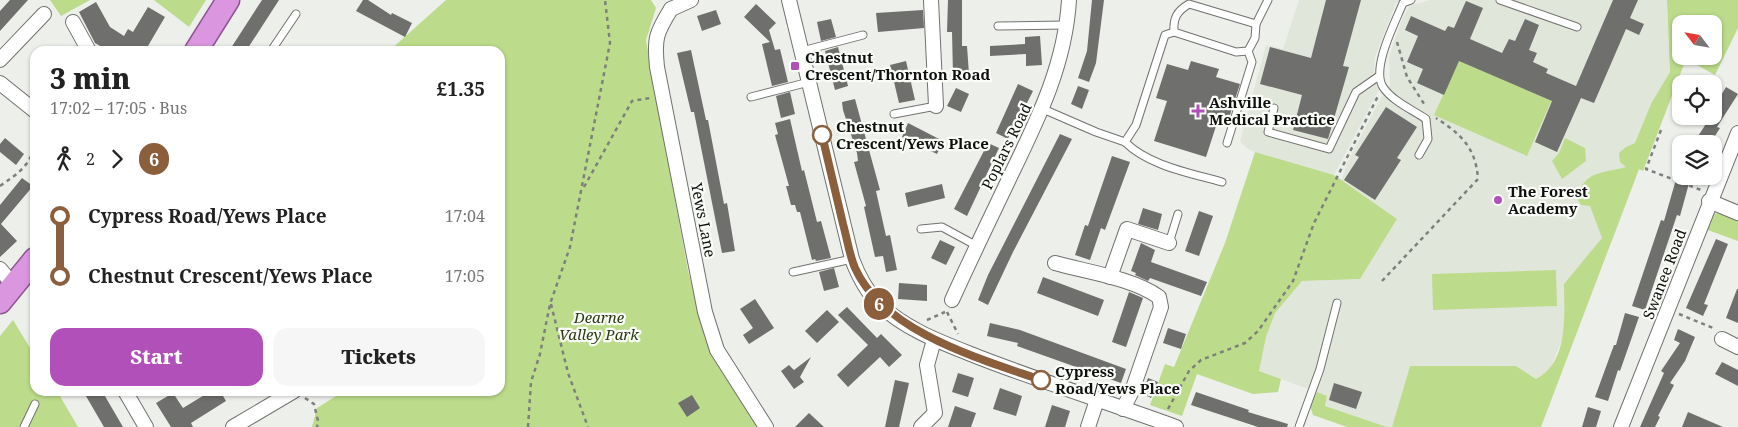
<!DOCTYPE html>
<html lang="en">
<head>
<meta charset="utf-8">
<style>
  body { margin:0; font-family:"Noto Serif",serif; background:#f6f6f6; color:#222; height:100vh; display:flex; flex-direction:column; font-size:19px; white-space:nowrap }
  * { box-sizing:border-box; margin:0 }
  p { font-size:16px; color:#767676 }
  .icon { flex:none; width:28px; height:28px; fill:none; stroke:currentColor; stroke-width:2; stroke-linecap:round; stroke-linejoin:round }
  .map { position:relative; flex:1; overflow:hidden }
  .sheet { position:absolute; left:30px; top:46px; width:475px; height:350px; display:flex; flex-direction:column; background:#fff; border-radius:15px; box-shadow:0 1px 4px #0004 }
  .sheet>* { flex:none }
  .badge { padding:0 10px; border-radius:16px; font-size:18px; line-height:32px }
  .needle { width:32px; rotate:301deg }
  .controls { position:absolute; left:1672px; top:15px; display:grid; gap:10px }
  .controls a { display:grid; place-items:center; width:50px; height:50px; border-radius:10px; background:#fff; box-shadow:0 1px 4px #0004; font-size:25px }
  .map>.badge { position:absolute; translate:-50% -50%; box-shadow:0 0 0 2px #fff }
  .legs { display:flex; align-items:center; gap:8px; height:55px; padding:0 20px; font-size:16px }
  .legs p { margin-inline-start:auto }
  .headline { display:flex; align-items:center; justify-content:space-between; height:85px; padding:0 20px }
  h1 { font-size:28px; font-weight:800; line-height:38px }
  .button { display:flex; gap:10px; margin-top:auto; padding:10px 20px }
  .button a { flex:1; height:58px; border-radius:15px; background:#b150b9; color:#fff; font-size:20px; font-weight:800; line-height:58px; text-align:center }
  .button a+a { background:#f6f6f6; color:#222 }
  ul { padding:0 20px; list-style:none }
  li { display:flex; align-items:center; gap:18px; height:60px; font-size:19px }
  li i { display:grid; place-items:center; width:8px; height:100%; margin:0 6px; background:currentColor }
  li i::after { content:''; width:12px; height:12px; margin:-6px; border:4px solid; border-radius:50%; background:#fff }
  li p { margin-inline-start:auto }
  li:first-child i { background:linear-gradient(#0000 50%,currentColor 0) }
  li:last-child i { background:linear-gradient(currentColor 50%,#0000 0) }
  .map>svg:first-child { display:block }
  .built { fill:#e1e6db }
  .green { fill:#bcdc8b; fill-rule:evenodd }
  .building { fill:#6f706d }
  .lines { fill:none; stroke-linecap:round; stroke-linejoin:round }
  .service-casing { stroke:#71726f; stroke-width:9 }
  .minor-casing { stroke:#71726f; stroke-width:16 }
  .trunk-casing { stroke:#8d5691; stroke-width:25 }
  .path { stroke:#7e807d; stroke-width:2.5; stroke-dasharray:4 4; stroke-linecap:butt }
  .service { stroke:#fff; stroke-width:7 }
  .minor { stroke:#fff; stroke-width:14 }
  .trunk { stroke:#da96df; stroke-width:22 }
  .line-1-casing { stroke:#fff; stroke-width:11 }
  .line-1 { stroke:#8b5e3c; stroke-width:8 }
  .poi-dot { fill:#b150b9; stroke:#fafcf8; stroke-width:2 }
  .stop-1-dot { fill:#fff; stroke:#8b5e3c; stroke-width:2.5 }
  .labels { text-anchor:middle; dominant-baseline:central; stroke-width:4.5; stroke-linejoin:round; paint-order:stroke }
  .poi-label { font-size:15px; font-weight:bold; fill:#0e0f0e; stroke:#fafcf8; text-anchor:start }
  .stop-label { font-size:15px; font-weight:bold; fill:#0e0f0e; stroke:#fafcf8; text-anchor:start }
  .street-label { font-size:15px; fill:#0e0f0e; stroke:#fafcf8 }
  .park-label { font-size:15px; font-style:italic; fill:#2b3912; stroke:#fafcf8 }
</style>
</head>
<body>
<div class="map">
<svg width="1738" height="427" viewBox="0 0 1738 427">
  <rect width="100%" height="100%" fill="#edefeb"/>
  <g class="built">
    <polygon points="1299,0 1401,0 1396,3 1375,57 1374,71 1381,86 1334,175 1255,152 1246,148 1240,141 1266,45 1283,49"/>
    <polygon points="1430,0 1667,0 1669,51 1686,59 1643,171 1639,169 1613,239 1564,284 1564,334 1549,372 1536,379 1516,366 1410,366 1392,427 1387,427 1325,406 1327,396 1259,371 1266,337 1275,312 1302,281 1360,279 1397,219 1341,182 1347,163 1382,96 1390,86 1389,56 1401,22 1409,6"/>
  </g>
  <g class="green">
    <polygon points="50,0 90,0 61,16"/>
    <polygon points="154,0 206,0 189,27"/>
    <polygon points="446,0 651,0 656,8 646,40 688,271 711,353 757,427 312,427 317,408 344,391 500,391 500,51 389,51"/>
    <path d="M 1667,0 L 1738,0 L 1738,28 L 1715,75 L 1686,59 L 1643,171 L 1639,169 L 1541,427 L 1392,427 L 1410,366 L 1516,366 L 1536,379 C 1569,362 1564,316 1564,284 L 1602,238 L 1590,206 L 1581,205 L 1576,197 C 1587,170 1600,174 1626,167 L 1620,162 L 1619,153 L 1626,147 L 1635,143 L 1651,104 L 1670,72 ZM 1681,24 L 1714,24 L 1714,56 L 1681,56 Z"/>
    <polygon points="1466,45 1558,86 1527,156 1434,115"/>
    <polygon points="1565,138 1585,148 1586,161 1562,179 1552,161 1559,153"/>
    <polygon points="1255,152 1334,175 1397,219 1360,279 1302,281 1275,313 1266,337 1259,371 1281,379 1278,392 1253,394 1197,374 1182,416 1150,405 1165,364 1174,367 1225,243"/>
    <polygon points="1721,213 1738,219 1738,241 1705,229 1711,214"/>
    <polygon points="1556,270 1557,306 1433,310 1432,274"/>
    <polygon points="13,320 35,356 35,391 57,391 78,427 0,427 0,336"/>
    <polygon points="1317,392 1327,396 1325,406 1387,427 1347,427 1313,415 1309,403"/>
  </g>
  <g class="building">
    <polygon points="10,0 28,0 0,31 0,11"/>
    <polygon points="262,0 279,0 246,51 229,51"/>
    <polygon points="363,0 368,0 391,15 392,13 412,23 405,37 356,11"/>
    <polygon points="948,0 962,0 962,46 967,46 969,74 953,75 952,32 947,32"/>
    <polygon points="1092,0 1104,0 1096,63 1089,82 1078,78 1087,51"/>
    <polygon points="1326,0 1361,0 1343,66 1349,67 1328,139 1293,130 1302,95 1260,84 1270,47 1311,58"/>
    <polygon points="1613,0 1638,0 1630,18 1644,24 1639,35 1626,29 1594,103 1581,98 1557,152 1535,142 1552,101 1459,61 1444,95 1417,83 1423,69 1407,62 1418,36 1405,30 1411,16 1445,31 1448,26 1454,28 1466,1 1483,8 1470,39 1502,53 1509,39 1515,41 1525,19 1539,25 1529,50 1537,53 1533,62 1548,69 1546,73 1576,86"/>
    <polygon points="96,2 110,27 124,36 128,29 133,32 148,7 165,17 145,51 109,51 95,43 79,12"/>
    <polygon points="756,4 776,23 769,30 775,50 780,49 788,82 772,86 762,44 770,42 744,17"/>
    <polygon points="716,10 721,24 702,31 697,16"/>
    <polygon points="923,10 924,28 878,32 876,13"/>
    <polygon points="831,19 836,37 821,41 817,22"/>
    <polygon points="1040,36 1042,65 1026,66 1026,54 990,56 990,46 1025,44 1025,37"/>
    <polygon points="838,47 848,86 835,90 825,51"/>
    <polygon points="691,50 706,120 708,120 724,204 727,203 735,251 722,253 694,112 691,112 677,53"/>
    <polygon points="906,61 915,100 899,103 890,65"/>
    <polygon points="1191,61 1219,69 1216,77 1240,84 1227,124 1218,120 1206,157 1154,141 1167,101 1156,98 1167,64 1188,70"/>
    <polygon points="1018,84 1033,91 1023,111 1020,110 1008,139 996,133"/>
    <polygon points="1078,86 1089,90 1082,109 1071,104"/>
    <polygon points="1726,87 1738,94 1717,127 1720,128 1710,144 1693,144 1711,116 1714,116 1714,107"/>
    <polygon points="956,88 969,94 961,112 947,106"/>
    <polygon points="790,92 795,114 781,118 776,96"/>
    <polygon points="855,99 880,190 876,191 886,236 890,235 897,270 886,272 883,256 875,257 864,207 866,206 854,162 858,161 857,153 843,110 842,102"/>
    <polygon points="1386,107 1417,127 1397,158 1401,160 1375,200 1344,180 1359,157 1355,155"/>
    <polygon points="790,119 802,171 804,170 817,222 821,221 831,258 816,261 815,259 812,260 800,212 797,212 795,205 791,205 786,186 789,186 775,135 778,134 775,123"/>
    <polygon points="908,123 943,141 937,154 902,137"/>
    <polygon points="1060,134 1072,139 1013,252 988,305 978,300 988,275"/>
    <polygon points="5,138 24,154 16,165 0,152 0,144"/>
    <polygon points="988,143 999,148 967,216 954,209"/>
    <polygon points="1112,156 1130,162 1105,230 1101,228 1090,260 1075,255 1085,225 1088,226"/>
    <polygon points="1677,176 1691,176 1680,216 1677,215 1645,310 1632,306 1661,220 1664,221"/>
    <polygon points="22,178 33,186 1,224 17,241 0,257 0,205"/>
    <polygon points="942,184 945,198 908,207 905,193"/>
    <polygon points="1143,208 1162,214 1158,230 1138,224"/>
    <polygon points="1199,211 1213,216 1199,256 1185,251"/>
    <polygon points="1716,239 1728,244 1704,304 1708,305 1703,316 1686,308"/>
    <polygon points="940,240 955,247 946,265 931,258"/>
    <polygon points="1141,243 1155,250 1151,262 1207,282 1201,296 1150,278 1148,281 1135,275 1136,273 1131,271"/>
    <polygon points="834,268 839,287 824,291 819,272"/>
    <polygon points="1043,277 1104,300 1098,316 1037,293"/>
    <polygon points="899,283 927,285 927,301 898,299"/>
    <polygon points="1737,289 1738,289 1738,323 1726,318"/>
    <polygon points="1129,292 1143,298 1126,347 1112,342"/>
    <polygon points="755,299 774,328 749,344 743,335 753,328 740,309"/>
    <polygon points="847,307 877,338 881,334 902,355 889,367 880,357 848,387 837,375 868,345 838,315"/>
    <polygon points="827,310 839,322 817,343 805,331"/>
    <polygon points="1625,313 1639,317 1620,371 1618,370 1608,401 1595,397 1614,345 1616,345"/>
    <polygon points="990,323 1020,330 1126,369 1121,383 1017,346 1018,343 987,336"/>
    <polygon points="1168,328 1186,334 1181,349 1163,343"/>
    <polygon points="1678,329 1695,337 1685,361 1670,383 1674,385 1658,416 1660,417 1655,427 1640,427 1664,373 1661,371 1680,343 1674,340"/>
    <polygon points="811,357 800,377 804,382 794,389 781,371 789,365 794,370"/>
    <polygon points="1722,362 1738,370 1738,386 1715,374"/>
    <polygon points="958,373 974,378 968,397 952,392"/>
    <polygon points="1148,378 1158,382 1151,398 1142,393"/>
    <polygon points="895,380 909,383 899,427 885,427"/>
    <polygon points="1334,383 1362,392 1356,409 1329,400"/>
    <polygon points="1000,388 1022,396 1016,416 993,409"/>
    <polygon points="83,391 102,391 123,427 104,427"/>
    <polygon points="211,391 220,391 226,401 191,423 193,427 171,427 156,403 173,393 183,408"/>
    <polygon points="1196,392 1249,410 1248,412 1288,424 1287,427 1258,427 1191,405"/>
    <polygon points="692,395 700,408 687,417 678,403"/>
    <polygon points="1052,405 1070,411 1065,427 1045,427"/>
    <polygon points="955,406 976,413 971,427 948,427"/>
    <polygon points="1588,407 1601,411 1596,427 1582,427"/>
    <polygon points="1688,412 1723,427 1682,427"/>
    <polygon points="809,413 824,427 795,427"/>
  </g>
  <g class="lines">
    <g class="service-casing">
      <g id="service">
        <path d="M 1411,0 L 1403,3 C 1395,23 1371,68 1383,87 C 1392,101 1413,110 1426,119 L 1428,139 L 1419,155"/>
        <polyline points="1500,0 1577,27"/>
        <polyline points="998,26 1067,25"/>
        <path d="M 1174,32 C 1173,18 1177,11 1189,4 L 1256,24"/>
        <polyline points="271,51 296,14"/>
        <polyline points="802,51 863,35"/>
        <polyline points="751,97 809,82"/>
        <polyline points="1274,108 1268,132 1329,149 1356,92 1379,76"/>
        <polyline points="1043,109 1096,132 1125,142 1136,125 1165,35 1174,32 1236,52 1248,51 1255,38 1256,24 1268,0"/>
        <polyline points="894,114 936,106"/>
        <path d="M 1125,142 C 1149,166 1191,173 1222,182"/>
        <polyline points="1227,143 1252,62 1248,51"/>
        <polyline points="921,229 942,227 977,246"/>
        <polyline points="1169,243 1178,214"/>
        <polyline points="793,272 852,259"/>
        <polyline points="24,427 35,404"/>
        <polyline points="1299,427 1320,369 1337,303"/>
      </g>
    </g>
    <g class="minor-casing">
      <g id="minor">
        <path d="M 789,0 L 852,259 C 858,275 867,292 879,304 C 908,332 949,345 986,360 C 1049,384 1113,404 1176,427"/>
        <polyline points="931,0 936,106"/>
        <path d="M 671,9 C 656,33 654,39 657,67 L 705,312 L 717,350 L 766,427"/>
        <polyline points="671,9 691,0"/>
        <polyline points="73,22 89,51"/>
        <polyline points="0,60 44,14"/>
        <polyline points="0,83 35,111"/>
        <polyline points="1709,201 1738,213"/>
        <path d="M 1055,263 C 1087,272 1132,278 1159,297 L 1161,307 L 1132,391 L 1123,409"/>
        <polyline points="0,269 13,285"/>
        <polyline points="1110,277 1127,229 1169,243"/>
        <path d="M 952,300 C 970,260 990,219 1009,179 C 1037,121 1065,66 1069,0"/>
        <polyline points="1722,339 1738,347"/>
        <polyline points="125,391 146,427"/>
        <polyline points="233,427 294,391"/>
        <polyline points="921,427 935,413 927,365 934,340"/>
        <polyline points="1088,427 1097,400"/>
        <polyline points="1621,427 1738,133"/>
      </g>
    </g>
    <g class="trunk-casing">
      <g id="trunk">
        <polyline points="196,51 228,0"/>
        <polyline points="0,302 35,259"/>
      </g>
    </g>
    <g class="path">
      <polyline points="1397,42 1407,77 1426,107"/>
      <polyline points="1661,130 1646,169 1701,190"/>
      <path d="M 0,186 C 17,174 31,166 35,143"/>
      <polyline points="584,187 632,101 650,98"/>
      <path d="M 1382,281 L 1478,179 C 1476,148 1461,134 1436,118"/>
      <polyline points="551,304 568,373 588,427"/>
      <polyline points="947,312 958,334"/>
      <polyline points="1679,314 1713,328"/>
      <polyline points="927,320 945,312"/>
      <polyline points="305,398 314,404 318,421 317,427"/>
      <polyline points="1168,409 1189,371 1201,360 1245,343 1258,331 1293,281 1314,223 1378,96"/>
      <polyline points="528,427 531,382 540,354 550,304 570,247 610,43 605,0"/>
    </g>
    <use href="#service" class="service"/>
    <use href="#minor" class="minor"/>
    <use href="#trunk" class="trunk"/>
  </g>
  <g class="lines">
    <g class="line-1-casing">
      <path id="line-1" d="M 822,135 C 829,165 836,194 843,224 C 847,238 849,254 855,268 C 884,332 978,358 1041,380"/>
    </g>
    <use href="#line-1" class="line-1"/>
  </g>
  <g class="poi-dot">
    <rect x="790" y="61" width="10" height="10" rx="2.5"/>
    <path d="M1195.5 103.5h5v5h5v5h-5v5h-5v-5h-5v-5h5z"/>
    <circle cx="1498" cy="200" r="5"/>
  </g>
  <g class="stop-1-dot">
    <circle cx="822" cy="135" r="9"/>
    <circle cx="1041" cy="380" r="9"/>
  </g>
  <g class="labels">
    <g class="poi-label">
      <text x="805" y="57">Chestnut<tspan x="805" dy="17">Crescent/Thornton Road</tspan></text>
      <text x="1209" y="102">Ashville<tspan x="1209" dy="17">Medical Practice</tspan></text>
      <text x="1508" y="191">The Forest<tspan x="1508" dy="17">Academy</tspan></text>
    </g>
    <g class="stop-label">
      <text x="836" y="126">Chestnut<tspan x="836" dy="17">Crescent/Yews Place</tspan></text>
      <text x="1055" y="371">Cypress<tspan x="1055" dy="17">Road/Yews Place</tspan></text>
    </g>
    <g class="street-label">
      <text transform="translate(1006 146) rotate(-64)">Poplars Road</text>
      <text transform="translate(704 220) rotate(79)">Yews Lane</text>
      <text transform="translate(1664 274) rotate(-69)">Swanee Road</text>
    </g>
    <g class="park-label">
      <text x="599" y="317">Dearne<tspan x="599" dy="17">Valley Park</tspan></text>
    </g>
  </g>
</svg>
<div class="controls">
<a><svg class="needle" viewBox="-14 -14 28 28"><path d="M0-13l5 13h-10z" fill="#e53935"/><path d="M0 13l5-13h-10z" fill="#767676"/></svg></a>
<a><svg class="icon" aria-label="locate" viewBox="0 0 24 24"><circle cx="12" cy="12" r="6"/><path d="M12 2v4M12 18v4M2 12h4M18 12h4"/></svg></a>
<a><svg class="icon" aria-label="layers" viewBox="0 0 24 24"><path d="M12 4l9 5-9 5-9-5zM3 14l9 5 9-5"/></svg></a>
</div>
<b class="badge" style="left:879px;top:304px;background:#8b5e3c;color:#fff">6</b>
<section class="sheet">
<div class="headline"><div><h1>3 min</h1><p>17:02 – 17:05 · Bus</p></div><b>£1.35</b></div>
<div class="legs"><svg class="icon" aria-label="walk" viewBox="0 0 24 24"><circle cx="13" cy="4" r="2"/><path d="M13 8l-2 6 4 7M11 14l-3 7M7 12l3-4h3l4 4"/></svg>2<svg class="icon" aria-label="forward" viewBox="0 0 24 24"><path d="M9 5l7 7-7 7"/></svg><b class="badge" style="background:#8b5e3c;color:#fff">6</b></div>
<ul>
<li><i style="color:#8b5e3c"></i><b>Cypress Road/Yews Place</b><p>17:04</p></li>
<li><i style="color:#8b5e3c"></i><b>Chestnut Crescent/Yews Place</b><p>17:05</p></li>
</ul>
<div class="button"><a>Start</a><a>Tickets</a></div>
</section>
</div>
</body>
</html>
